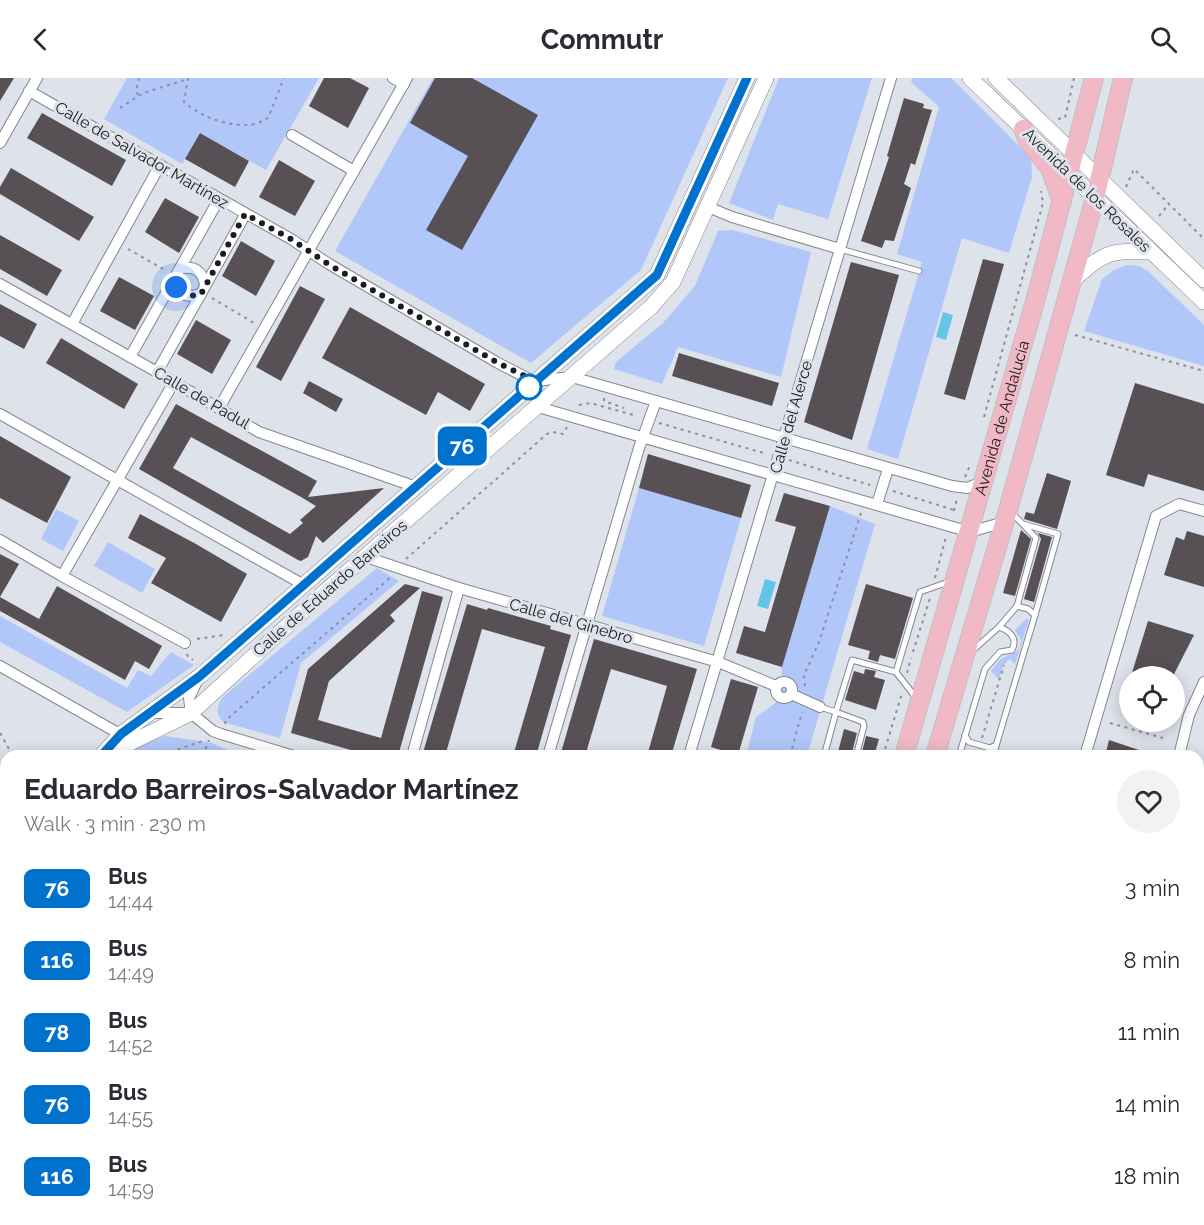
<!DOCTYPE html>
<html lang="en">
<head>
<meta charset="utf-8">
<style>
  body { margin:0; font-family:Raleway,sans-serif; background:#f2f2f3; color:#2b2b33; height:100vh; display:flex; flex-direction:column; font-size:22px; white-space:nowrap }
  * { box-sizing:border-box; margin:0 }
  p { font-size:20px; color:#7c7c81 }
  .icon { flex:none; width:33px; height:33px; fill:none; stroke:currentColor; stroke-width:2; stroke-linecap:round; stroke-linejoin:round }
  .map { position:relative; flex:1; overflow:hidden }
  .side { position:absolute; left:0px; top:672px; width:1204px; height:476px; display:flex; flex-direction:column; background:#fff; border-radius:18px 18px 0 0; box-shadow:0 3px 15px #0003 }
  .side>* { flex:none }
  .badge { padding:0 12px; border-radius:9px; font-size:21px; line-height:39px }
  .controls { position:absolute; left:1119px; top:588px; display:grid; gap:12px }
  .controls a { display:grid; place-items:center; width:66px; height:66px; border-radius:50%; background:#fff; box-shadow:0 3px 15px #0003; font-size:30px }
  .you { position:absolute; width:30px; height:30px; margin:-15px; border:4px solid #fff; border-radius:50%; background:#1a73e8; box-shadow:0 0 0 9px #1a73e833 }
  .map>.badge { position:absolute; translate:-50% -50%; box-shadow:0 0 0 3px #fff }
  .round { display:grid; place-items:center; flex:none; width:63px; height:63px; border-radius:32px; background:#f2f2f3 }
  .head { display:flex; align-items:center; justify-content:space-between; height:102px; padding:0 24px }
  h1 { font-size:28px; font-weight:700; line-height:45px }
  ul { padding:0; list-style:none }
  li { display:flex; align-items:center; gap:18px; height:72px; padding:0 24px }
  li div { flex:1 }
  li b { display:block; font-size:22px }
  li em { font-style:normal }
  li .badge { min-width:66px; font-weight:700; text-align:center }
  header { display:flex; justify-content:space-between; align-items:center; height:78px; padding:0 24px; background:#fff; font-size:27px; font-weight:700 }
  .map>svg:first-child { display:block }
  .green { fill:#b1c7f9 }
  .water { fill:#64c5e9 }
  .building { fill:#575055; fill-rule:evenodd }
  .lines { fill:none; stroke-linecap:round; stroke-linejoin:round }
  .lane-casing { stroke:#84878e; stroke-width:7 }
  .street-casing { stroke:#84878e; stroke-width:12 }
  .secondary-casing { stroke:#84878e; stroke-width:16 }
  .primary-casing { stroke:#bfbfc0; stroke-width:20 }
  .highway-casing { stroke:#bfbfc0; stroke-width:21 }
  .path { stroke:#8d9096; stroke-width:2; stroke-dasharray:3 4.5; stroke-linecap:butt }
  .lane { stroke:#fff; stroke-width:5 }
  .street { stroke:#fff; stroke-width:10 }
  .secondary { stroke:#fff; stroke-width:15 }
  .primary { stroke:#f1b9c5; stroke-width:18 }
  .highway { stroke:#e88a9e; stroke-width:20 }
  .secondary-bridge-casing { stroke:#84878e; stroke-width:16; stroke-linecap:butt }
  .secondary-bridge { stroke:#fff; stroke-width:15 }
  .line-casing { stroke:#fff; stroke-width:14 }
  .line { stroke:#0072ce; stroke-width:9 }
  .walk { stroke:#1b1c1f; stroke-width:6; stroke-dasharray:0 10.8 }
  .stop-dot { fill:#fff; stroke:#0072ce; stroke-width:3 }
  .labels { text-anchor:middle; dominant-baseline:central; stroke-width:6; stroke-linejoin:round; paint-order:stroke }
  .street-label { font-size:16px; fill:#1b1c1f; stroke:#dee2ea }
</style>
</head>
<body>
<header><svg class="icon" aria-label="back" viewBox="0 0 24 24"><path d="M15 5l-7 7 7 7"/></svg>Commutr<svg class="icon" aria-label="search" viewBox="0 0 24 24"><circle cx="10" cy="10" r="6"/><path d="M15 15l6 6"/></svg></header>
<div class="map">
<svg width="1204" height="1147" viewBox="0 0 1204 1147">
  <rect width="100%" height="100%" fill="#dee2ea"/>
  <g class="green">
    <polygon points="127,0 319,0 266,92 200,55 182,86 104,41"/>
    <polygon points="433,0 728,0 641,192 531,285 335,173"/>
    <polygon points="779,0 872,0 828,141 778,126 773,142 729,125"/>
    <polygon points="913,0 951,0 1031,80 1032,99 1009,175 962,160 898,381 867,371 922,184 897,176 939,29 911,4"/>
    <polygon points="733,152 811,174 781,299 678,269 662,306 614,291 616,284 663,245 695,208 718,153"/>
    <polygon points="1127,187 1139,188 1148,193 1204,247 1204,288 1084,253 1102,201 1114,192"/>
    <polygon points="639,410 741,440 704,568 602,538"/>
    <polygon points="830,428 875,446 807,678 746,678 756,639 781,621 782,589"/>
    <polygon points="56,431 79,443 63,473 41,461"/>
    <polygon points="108,464 155,491 142,515 94,488"/>
    <path d="M 377,490 L 399,503 L 301,585 L 280,660 L 223,644 C 215,634 216,628 224,618 Z"/>
    <polygon points="0,538 127,610 138,592 151,598 171,574 194,587 127,634 0,564"/>
    <path d="M 1026,541 L 1029,541 L 1015,586 L 1010,581 L 1003,587 L 999,602 L 991,593 C 994,590 997,584 1001,581 C 1012,573 1018,580 1021,562 L 1015,552 Z"/>
    <polygon points="165,658 212,665 230,673 229,678 127,678 139,668"/>
    <polygon points="0,843 6,845 6,894 0,893"/>
    <polygon points="162,1142 212,1142 215,1145 213,1147 156,1147"/>
    <polygon points="498,1142 707,1142 709,1147 508,1147"/>
    <polygon points="857,1142 1006,1142 1019,1147 850,1147"/>
  </g>
  <g class="water">
    <polygon points="943,234 953,237 946,262 936,259"/>
    <polygon points="765,501 776,504 768,531 757,528"/>
  </g>
  <g class="building">
    <polygon points="0,0 14,0 0,23"/>
    <polygon points="324,0 350,0 369,10 348,50 309,28"/>
    <polygon points="435,0 472,0 538,37 462,172 426,152 468,78 410,45"/>
    <polygon points="904,20 924,26 923,30 932,32 915,87 911,85 904,106 911,110 894,163 885,162 882,170 861,163 889,79 887,78"/>
    <polygon points="42,35 126,82 112,108 27,60"/>
    <polygon points="200,55 249,83 235,109 185,81"/>
    <polygon points="279,82 315,103 295,138 259,119"/>
    <polygon points="11,90 94,139 79,163 0,116 0,109"/>
    <polygon points="165,120 199,139 179,175 145,154"/>
    <polygon points="0,157 62,192 47,218 0,191"/>
    <polygon points="241,163 275,183 256,218 222,198"/>
    <polygon points="983,181 1004,186 965,322 944,316"/>
    <polygon points="851,184 899,197 852,362 804,344"/>
    <polygon points="119,199 154,218 135,252 100,233"/>
    <polygon points="300,208 325,221 281,303 256,289"/>
    <polygon points="0,226 37,246 24,271 0,258"/>
    <polygon points="350,229 485,306 470,333 438,314 426,337 322,280"/>
    <polygon points="196,242 231,262 212,296 177,276"/>
    <polygon points="61,260 138,306 124,331 46,285"/>
    <polygon points="679,275 779,305 772,328 672,298"/>
    <polygon points="309,303 343,321 336,334 303,315"/>
    <polygon points="1135,305 1204,326 1204,413 1148,396 1144,409 1106,397"/>
    <path d="M 176,326 L 317,403 L 308,419 L 384,410 L 323,465 L 316,458 L 308,479 L 301,483 L 298,482 L 139,391 ZM 191,359 L 301,419 L 316,428 L 300,442 L 303,445 L 290,456 L 173,390 Z"/>
    <polygon points="0,358 71,399 47,445 0,420"/>
    <polygon points="648,376 751,407 741,440 639,410"/>
    <polygon points="1047,395 1071,403 1057,451 1024,441 1026,434 1034,436"/>
    <polygon points="784,415 830,428 782,589 736,575 744,548 765,554 796,449 775,443"/>
    <polygon points="140,436 196,466 247,496 221,544 151,505 166,480 128,460"/>
    <polygon points="1021,452 1031,461 1015,518 1003,515"/>
    <polygon points="1187,453 1204,458 1204,509 1164,497 1176,459 1184,462"/>
    <polygon points="1038,455 1052,459 1034,524 1024,521 1041,461"/>
    <polygon points="0,476 19,486 0,519"/>
    <polygon points="405,506 420,510 390,537 395,543 329,603 318,642 381,660 422,513 443,519 398,678 372,678 291,655 308,591"/>
    <polygon points="866,506 913,520 895,581 880,577 878,584 868,581 870,573 848,567"/>
    <polygon points="57,508 162,568 149,591 135,583 125,602 0,533 0,519 39,541"/>
    <polygon points="467,526 487,532 488,530 551,548 550,551 571,557 536,678 513,678 545,569 482,551 445,678 422,678"/>
    <polygon points="1148,543 1194,557 1173,598 1131,598"/>
    <polygon points="594,561 697,591 671,678 647,678 667,608 611,591 585,678 560,678"/>
    <polygon points="865,591 876,593 874,599 885,602 876,632 845,622 854,593 864,596"/>
    <polygon points="731,601 758,609 738,677 711,669"/>
    <polygon points="844,651 857,655 851,678 837,678"/>
    <polygon points="866,658 879,661 874,678 861,678"/>
    <polygon points="1109,662 1151,676 1151,678 1105,678"/>
  </g>
  <g class="lines">
    <g class="lane-casing">
      <g id="lane">
        <polyline points="840,171 919,193"/>
        <polyline points="1023,446 1058,456 1035,537"/>
        <polyline points="972,573 999,549 1017,528 1036,460 1011,434"/>
        <polyline points="917,621 896,594 920,514 951,503"/>
        <polyline points="820,629 836,634 852,582 896,594"/>
        <polyline points="965,657 969,664 990,670 996,667"/>
        <polyline points="824,678 836,634 863,644 864,648 856,678"/>
        <path d="M 959,678 L 985,591 L 1000,574 L 1012,572 C 1018,560 1010,553 999,549"/>
        <polyline points="993,678 1035,537 1028,531 1017,528"/>
        <polyline points="0,1026 6,1032"/>
      </g>
    </g>
    <g class="street-casing">
      <g id="street">
        <polyline points="393,0 404,6"/>
        <polyline points="29,13 291,161 329,186 498,285 535,304"/>
        <polyline points="292,57 354,93"/>
        <polyline points="0,65 37,0"/>
        <polyline points="708,129 732,139 840,171"/>
        <path d="M 180,191 C 194,187 203,193 205,208"/>
        <path d="M 174,201 C 176,218 186,220 201,216"/>
        <polyline points="0,206 157,294 259,354 416,409"/>
        <polyline points="72,246 160,87"/>
        <polyline points="130,279 219,121"/>
        <polyline points="157,294 245,137"/>
        <polyline points="535,303 572,299 952,408 967,410 984,403"/>
        <polyline points="535,304 538,329 970,454 1004,444"/>
        <polyline points="219,330 407,0"/>
        <polyline points="0,336 304,507"/>
        <polyline points="877,426 888,391"/>
        <polyline points="0,462 62,498 185,565"/>
        <polyline points="366,479 459,510 718,584 776,608"/>
        <polyline points="62,498 174,304"/>
        <polyline points="0,588 125,659"/>
        <circle cx="784" cy="612" r="8"/>
        <polyline points="791,616 820,629"/>
        <polyline points="151,635 191,635 213,653 221,656 294,678"/>
        <polyline points="191,635 189,620 198,601"/>
        <polyline points="412,678 459,510"/>
        <polyline points="548,678 639,370 656,323"/>
        <polyline points="689,678 891,0"/>
        <polyline points="1085,678 1156,438 1179,426 1204,433"/>
        <polyline points="1179,678 1189,637 1204,604"/>
        <polyline points="1198,764 1204,765"/>
        <polyline points="1198,950 1202,986 1200,1023 1204,1057"/>
        <polyline points="0,1018 6,1012"/>
        <polyline points="343,1142 355,1147"/>
        <polyline points="132,1147 137,1142"/>
      </g>
    </g>
    <g class="secondary-casing">
      <g id="secondary">
        <polyline points="970,0 1204,224"/>
        <polyline points="996,0 1204,202"/>
        <path d="M 1071,204 C 1103,176 1107,171 1152,174"/>
        <polyline points="101,678 121,656 200,598 657,197 747,0"/>
        <polyline points="113,678 132,664 191,635 322,516 651,229 673,204 766,0"/>
      </g>
    </g>
    <g class="primary-casing">
      <g id="primary">
        <polyline points="1023,51 1028,63 1050,90 1062,123"/>
        <path id="s1" d="M 904,678 L 1036,220 L 1094,0"/>
        <polyline points="935,678 1008,432 1095,120 1123,0"/>
        <polyline points="748,1142 749,1147"/>
        <polyline points="775,1147 776,1142"/>
        <polyline points="804,1147 805,1142"/>
        <polyline points="832,1147 836,1142"/>
      </g>
    </g>
    <g class="highway-casing">
      <g id="highway">
        <polyline points="0,807 6,807"/>
        <polyline points="1198,1116 1204,1118"/>
        <polyline points="1034,1142 1046,1147"/>
        <polyline points="1103,1142 1114,1147"/>
        <polyline points="1181,1142 1192,1147"/>
      </g>
    </g>
    <g class="path">
      <path d="M 188,0 L 184,24 C 201,39 226,48 250,47 C 256,46 263,43 268,40 L 284,0"/>
      <polyline points="138,17 136,13 139,0"/>
      <polyline points="120,30 143,15 188,1"/>
      <polyline points="1058,41 1065,40 1074,0"/>
      <polyline points="1126,109 1134,91 1204,161"/>
      <polyline points="1159,138 1169,126"/>
      <polyline points="128,171 165,192"/>
      <polyline points="212,220 254,245"/>
      <polyline points="1075,257 1204,293"/>
      <polyline points="604,320 604,323 624,330"/>
      <polyline points="579,327 590,325 637,338"/>
      <polyline points="984,339 1043,125 1041,113"/>
      <polyline points="659,345 767,376"/>
      <polyline points="789,382 870,407"/>
      <polyline points="965,399 971,385"/>
      <polyline points="893,413 954,432"/>
      <polyline points="954,433 957,421"/>
      <polyline points="406,481 547,356 553,354 563,356 567,349"/>
      <polyline points="935,500 946,459"/>
      <polyline points="197,561 224,557"/>
      <polyline points="913,574 930,520"/>
      <polyline points="187,576 188,579 193,582"/>
      <polyline points="907,595 911,580"/>
      <polyline points="805,608 804,597 819,564 861,435"/>
      <polyline points="1110,645 1163,660"/>
      <polyline points="225,646 226,642 391,499"/>
      <polyline points="0,655 13,678"/>
      <polyline points="982,660 1004,587"/>
      <polyline points="164,678 173,673 206,662"/>
      <polyline points="203,678 209,662"/>
      <polyline points="790,678 802,634"/>
      <polyline points="883,678 902,615"/>
      <polyline points="0,693 6,695"/>
      <polyline points="1198,749 1204,749"/>
      <polyline points="0,881 6,881"/>
      <polyline points="0,1126 6,1132"/>
      <polyline points="15,1142 21,1147"/>
      <polyline points="660,1142 669,1147"/>
      <polyline points="55,1147 61,1142"/>
    </g>
    <use href="#lane" class="lane"/>
    <use href="#street" class="street"/>
    <use href="#secondary" class="secondary"/>
    <use href="#primary" class="primary"/>
    <use href="#highway" class="highway"/>
    <g class="secondary-bridge-casing">
      <polyline id="secondary-bridge" points="0,775 6,769"/>
    </g>
    <use href="#secondary-bridge" class="secondary-bridge"/>
  </g>
  <g class="lines">
    <g class="line-casing">
      <polyline id="line" points="101,678 121,656 200,598 657,197 747,0"/>
    </g>
    <use href="#line" class="line"/>
    <polyline class="walk" points="176,209 178,213 186,219 201,216 245,136 291,161 328,186 498,285 535,303 529,309"/>
  </g>
  <circle class="stop-dot" cx="529" cy="309" r="12"/>
  <g class="labels">
    <g class="street-label">
      <text transform="translate(142 77) rotate(30)">Calle de Salvador Martínez</text>
      <text transform="translate(1087 112) rotate(44)">Avenida de los Rosales</text>
      <text transform="translate(202 320) rotate(30)">Calle de Padul</text>
      <text transform="translate(791 339) rotate(-74)">Calle del Alerce</text>
      <text stroke="none"><textPath href="#s1" startOffset="352">Avenida de Andalucía</textPath></text>
      <text transform="translate(330 510) rotate(-41)">Calle de Eduardo Barreiros</text>
      <text transform="translate(571 543) rotate(16)">Calle del Ginebro</text>
    </g>
  </g>
</svg>
<div class="controls">
<a><svg class="icon" aria-label="locate" viewBox="0 0 24 24"><circle cx="12" cy="12" r="6"/><path d="M12 2v4M12 18v4M2 12h4M18 12h4"/></svg></a>
</div>
<div class="you" style="left:176px;top:209px"></div>
<b class="badge" style="left:462px;top:368px;background:#0072ce;color:#fff">76</b>
<section class="side">
<div class="head"><div><h1>Eduardo Barreiros-Salvador Martínez</h1><p>Walk · 3 min · 230 m</p></div><a class="round"><svg class="icon" aria-label="heart" viewBox="0 0 24 24"><path d="M12 20l-8-8c-3-5 5-10 8-4 3-6 11-1 8 4z"/></svg></a></div>
<ul>
<li><span class="badge" style="background:#0072ce;color:#fff">76</span><div><b>Bus</b><p>14:44</p></div><em>3 min</em></li>
<li><span class="badge" style="background:#0072ce;color:#fff">116</span><div><b>Bus</b><p>14:49</p></div><em>8 min</em></li>
<li><span class="badge" style="background:#0072ce;color:#fff">78</span><div><b>Bus</b><p>14:52</p></div><em>11 min</em></li>
<li><span class="badge" style="background:#0072ce;color:#fff">76</span><div><b>Bus</b><p>14:55</p></div><em>14 min</em></li>
<li><span class="badge" style="background:#0072ce;color:#fff">116</span><div><b>Bus</b><p>14:59</p></div><em>18 min</em></li>
</ul>
</section>
</div>
</body>
</html>
